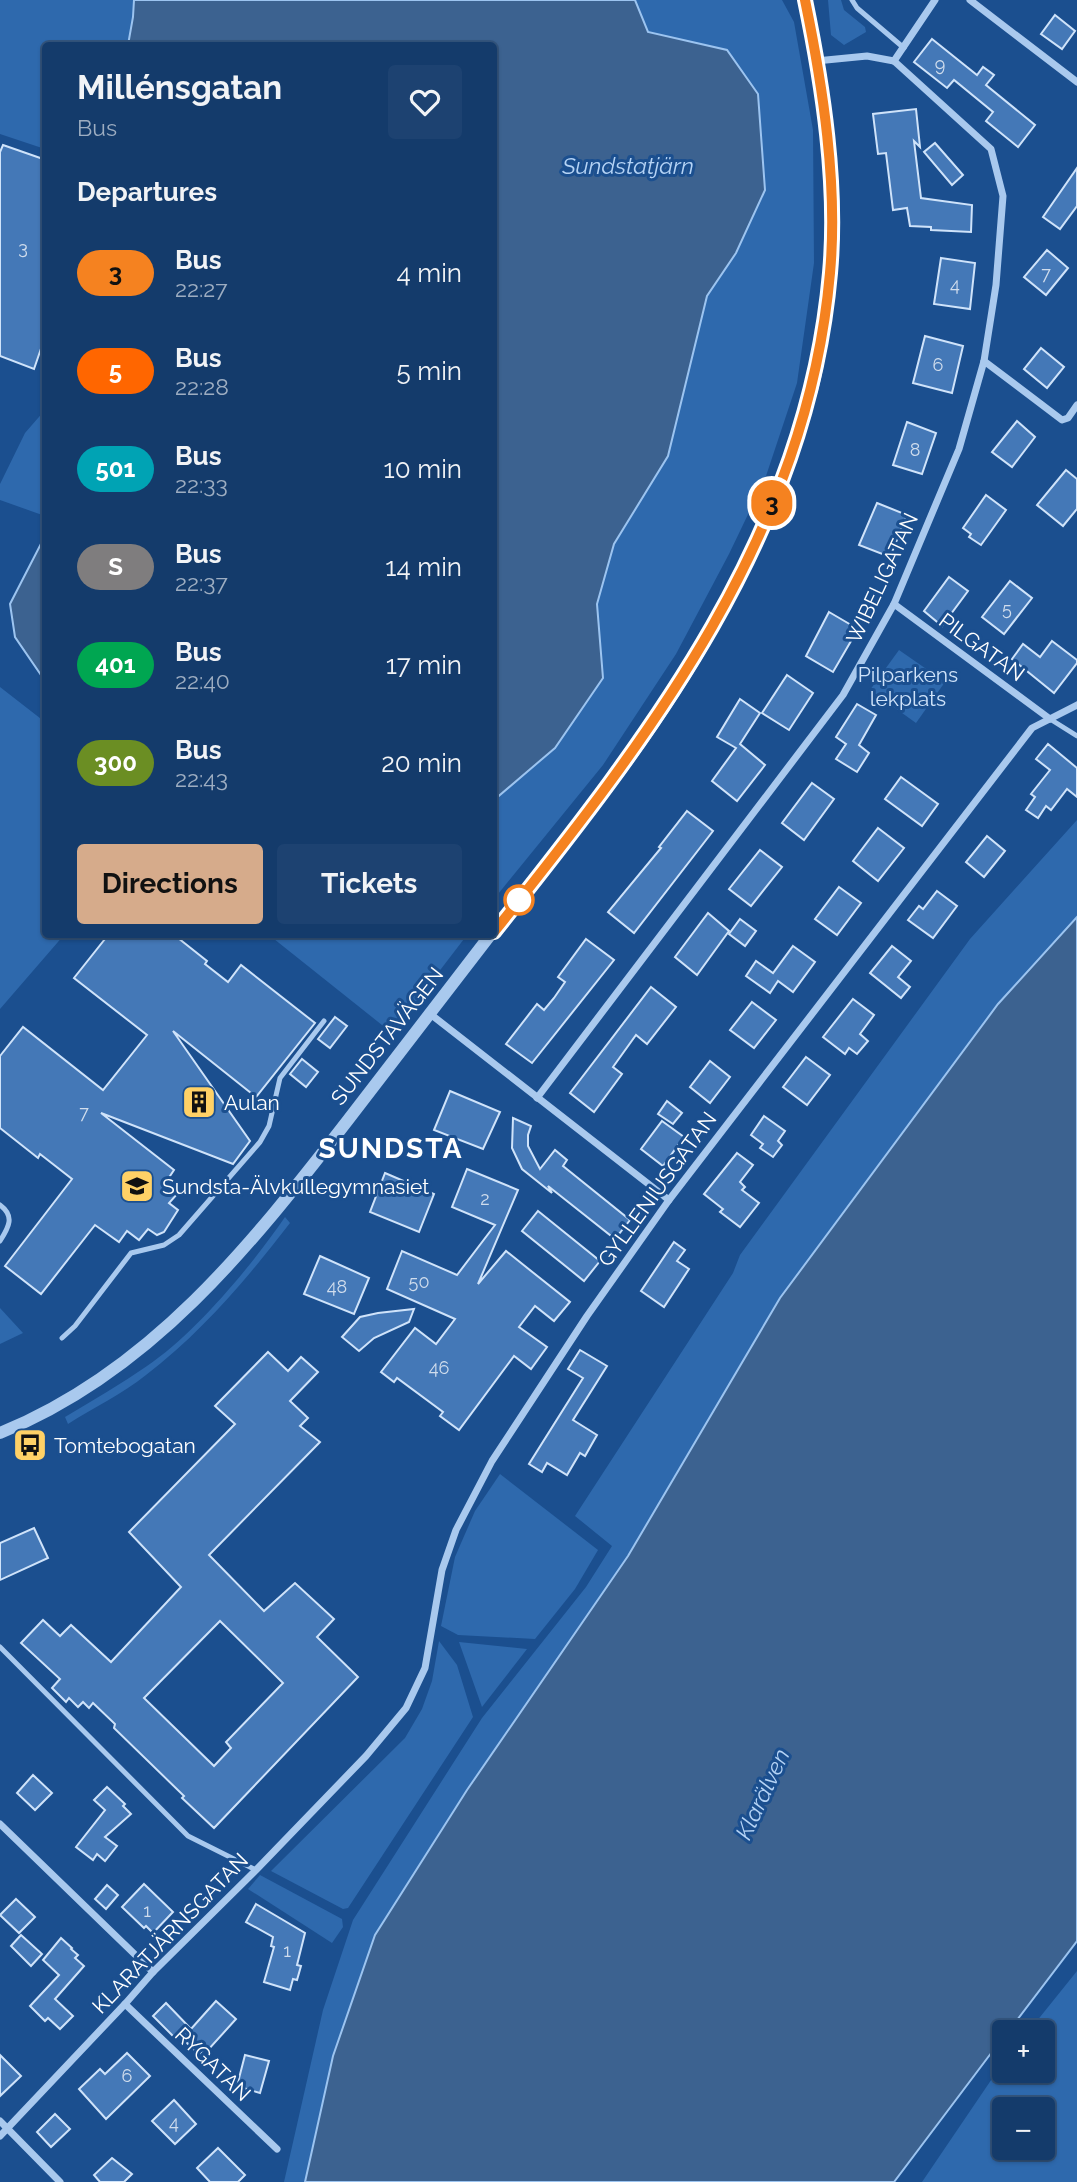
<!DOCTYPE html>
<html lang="en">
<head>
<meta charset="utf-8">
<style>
  body { margin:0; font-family:Raleway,sans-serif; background:#1d4271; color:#f1f3f6; height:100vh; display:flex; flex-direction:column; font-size:26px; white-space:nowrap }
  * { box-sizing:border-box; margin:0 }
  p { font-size:23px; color:#9dadc1 }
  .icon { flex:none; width:38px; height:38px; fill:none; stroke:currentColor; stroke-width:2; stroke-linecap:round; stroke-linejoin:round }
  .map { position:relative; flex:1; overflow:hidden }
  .details { position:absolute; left:42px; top:42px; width:455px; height:896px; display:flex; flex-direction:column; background:#143b6b; border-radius:7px; box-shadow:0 2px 5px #0004,0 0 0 2px #33557e }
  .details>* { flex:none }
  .badge { padding:0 14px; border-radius:23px; font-size:24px; line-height:46px }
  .tools { position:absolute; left:992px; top:2020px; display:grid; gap:14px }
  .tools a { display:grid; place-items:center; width:63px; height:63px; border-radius:7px; background:#143b6b; box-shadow:0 2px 5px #0004,0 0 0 2px #33557e; font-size:35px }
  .map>.badge { position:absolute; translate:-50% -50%; box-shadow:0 0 0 4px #fff }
  h2 { padding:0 35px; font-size:26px; line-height:63px }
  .round { display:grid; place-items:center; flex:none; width:74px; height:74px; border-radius:7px; background:#1d4271 }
  .head { display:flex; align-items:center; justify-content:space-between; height:119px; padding:0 35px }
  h1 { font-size:33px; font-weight:700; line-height:52px }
  .primary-button { display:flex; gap:14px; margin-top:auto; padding:14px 35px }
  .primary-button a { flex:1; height:80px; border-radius:7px; background:#d6ab8b; color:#111; font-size:28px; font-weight:700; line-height:80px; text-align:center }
  .primary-button a+a { background:#1d4271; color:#f1f3f6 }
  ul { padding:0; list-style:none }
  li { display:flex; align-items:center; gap:21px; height:98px; padding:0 35px }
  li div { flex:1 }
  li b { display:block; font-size:26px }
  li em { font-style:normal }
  li .badge { min-width:77px; font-weight:700; text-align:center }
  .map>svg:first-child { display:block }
  .green { fill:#2e69ad; fill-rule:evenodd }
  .water { fill:#3c6290; stroke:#9cc4f0; stroke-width:2 }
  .building { fill:#4478b7; stroke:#cfe3fa; stroke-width:2; fill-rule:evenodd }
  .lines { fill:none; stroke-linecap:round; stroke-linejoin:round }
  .service { stroke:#a9c9ee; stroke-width:5 }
  .minor { stroke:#a9c9ee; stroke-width:7 }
  .tertiary { stroke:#a9c9ee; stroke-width:12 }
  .line-casing { stroke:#fff; stroke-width:16 }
  .line { stroke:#f58220; stroke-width:10 }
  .stop-dot { fill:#fff; stroke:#f58220; stroke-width:3.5 }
  .labels { text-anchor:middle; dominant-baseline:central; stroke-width:6; stroke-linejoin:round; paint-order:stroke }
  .number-label { font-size:18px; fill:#d0dded }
  .street-label { font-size:21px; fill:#fff; stroke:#1b4f8f }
  .park-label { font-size:21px; fill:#cfe3fa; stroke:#1b4f8f }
  .poi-label { font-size:21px; fill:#fff; stroke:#1b4f8f; text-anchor:start }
  .water-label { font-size:23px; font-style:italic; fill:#b5d3f5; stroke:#1b4f8f }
  .district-label { font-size:28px; font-weight:bold; letter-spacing:2px; fill:#fff; stroke:#1b4f8f }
</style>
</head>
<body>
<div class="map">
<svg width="1077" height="2182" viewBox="0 0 1077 2182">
  <rect width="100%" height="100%" fill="#1b4f8f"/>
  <g class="green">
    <polygon points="0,0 134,0 133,17 128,45 46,46 45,149 0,134"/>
    <polygon points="635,0 782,0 794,22 813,130 814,263 797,383 765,479 729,554 676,654 603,765 494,899 494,800 603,678 597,604 614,544 668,456 707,296 736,253 765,190 758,94 726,50 648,32"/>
    <polygon points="828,0 841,0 844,10 865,27 866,32 844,45 831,35"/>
    <polygon points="45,410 45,516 0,500 0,484 3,478 25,433"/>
    <polygon points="899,650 945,682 916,723 870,690"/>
    <polygon points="0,687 45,722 46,934 64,935 0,1009"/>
    <polygon points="1077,820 1077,917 998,1004 780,1298 628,1556 467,1790 375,1935 333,2056 305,2182 284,2182 323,2010 353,1920 482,1718 586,1587 612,1546 575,1516 733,1273 740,1255 970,939"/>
    <polygon points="269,935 467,935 392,1033"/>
    <path d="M 285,1217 L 290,1223 C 247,1279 202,1332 146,1375 C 122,1394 93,1408 68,1424 L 65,1417 C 93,1400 121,1384 147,1366 C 196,1333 252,1265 285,1217 Z"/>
    <polygon points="0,1308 23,1333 0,1344"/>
    <polygon points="500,1474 598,1550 575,1589 535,1639 458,1635 441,1626 455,1557 475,1511"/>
    <polygon points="439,1641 457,1665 473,1717 348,1908 343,1909 271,1871 405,1738 422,1709 432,1681"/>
    <polygon points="459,1642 527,1649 482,1707"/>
    <polygon points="260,1875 342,1919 343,1927 332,1943 248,1889"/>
    <path d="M 1077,1971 L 1077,2182 L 922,2182 L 1004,2061 L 1004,2070 L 1043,2070 L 1043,2032 L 1028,2032 ZM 1004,2109 L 1043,2109 L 1043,2147 L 1004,2147 Z"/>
  </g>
  <g class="water">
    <polygon points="134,0 635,0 648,32 727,50 758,94 765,190 736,253 707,296 668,456 614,544 597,604 603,678 555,748 494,800 494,46 128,45 133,17"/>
    <polygon points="45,536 46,678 45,678 41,675 15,637 10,604"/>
    <polygon points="1077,917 1077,1941 1008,2032 1004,2032 1004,2036 894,2182 305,2182 333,2056 375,1935 467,1790 628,1556 780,1298 998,1004"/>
  </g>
  <g class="building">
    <polygon points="1055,15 1075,31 1062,49 1041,34"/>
    <polygon points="932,39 977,75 983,67 994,75 986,85 1035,125 1018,147 986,121 993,112 954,80 947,88 914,62"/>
    <polygon points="916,109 920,147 914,141 921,198 972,205 971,232 931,230 931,227 910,226 907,208 893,210 886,153 878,154 873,114"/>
    <polygon points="935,143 963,175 952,185 924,152"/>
    <polygon points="3,145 46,160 46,334 34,369 0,356 0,152"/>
    <polygon points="1077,168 1077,206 1060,229 1043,217"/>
    <polygon points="1047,250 1068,268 1046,295 1024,277"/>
    <polygon points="941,258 975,263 970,309 934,304"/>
    <polygon points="925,336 963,346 952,393 913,383"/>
    <polygon points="1041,348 1064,367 1047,388 1024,369"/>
    <polygon points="1017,421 1035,437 1012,467 992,452"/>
    <polygon points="907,422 936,433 922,474 893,465"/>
    <polygon points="1066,470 1077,479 1077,509 1063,526 1037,505"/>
    <polygon points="986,495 1006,510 981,545 969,537 971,534 963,528"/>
    <polygon points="877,503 907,515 890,557 859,545"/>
    <polygon points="949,577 968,591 942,626 924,611"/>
    <polygon points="1010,581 1032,598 1004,634 982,617"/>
    <polygon points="829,612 858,629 833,672 806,656"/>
    <polygon points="1052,641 1077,660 1077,663 1054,693 1012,659 1023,644 1040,657"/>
    <polygon points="787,675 813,693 789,730 762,713"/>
    <polygon points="740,699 760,713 740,744 765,765 737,801 712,781 736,748 717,737"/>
    <polygon points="857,704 876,715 859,745 869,753 857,772 836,759 846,744 836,737"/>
    <polygon points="1048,744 1077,768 1077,797 1067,789 1051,810 1046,806 1038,818 1026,810 1035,797 1031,794 1050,770 1036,759"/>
    <polygon points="901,777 938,804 922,826 885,799"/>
    <polygon points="812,783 834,799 804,840 782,823"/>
    <polygon points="687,811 713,831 634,933 608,912 661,848 659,847"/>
    <polygon points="878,828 904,848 878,881 853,861"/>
    <polygon points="987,836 1005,851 984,877 966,862"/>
    <polygon points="760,850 782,867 751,906 729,889"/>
    <polygon points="839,887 861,903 837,935 815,919"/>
    <polygon points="937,891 957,906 933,938 908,920 919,906 923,909"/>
    <polygon points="708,913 729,931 697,975 675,957"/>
    <polygon points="740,919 756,931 745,946 729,934"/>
    <polygon points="109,934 173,934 207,961 205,964 228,982 241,965 315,1023 256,1097 173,1031 250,1141 233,1164 101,1113 174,1170 166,1182 179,1192 169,1203 178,1210 164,1232 157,1235 148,1229 139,1240 127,1231 119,1242 95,1225 41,1294 5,1266 72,1179 40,1154 38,1158 0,1128 0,1056 23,1027 103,1090 147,1035 74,978"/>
    <polygon points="586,939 614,960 532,1063 506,1044 537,1004 544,1010 554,998 565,982 558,977"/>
    <polygon points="793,946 815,962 793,992 778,981 770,993 746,976 756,961 773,973"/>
    <polygon points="892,946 911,961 898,977 910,987 901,998 870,973"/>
    <polygon points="651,987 676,1007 647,1044 636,1035 613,1067 622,1074 594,1112 570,1093"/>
    <polygon points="853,999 874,1015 860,1034 868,1041 857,1054 849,1048 845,1054 823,1037"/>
    <polygon points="752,1002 776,1020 754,1048 730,1030"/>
    <polygon points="335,1017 347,1026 330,1048 318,1039"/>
    <polygon points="806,1057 830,1075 807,1105 783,1087"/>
    <polygon points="302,1059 318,1072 306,1087 290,1074"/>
    <polygon points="710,1061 730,1077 710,1103 690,1087"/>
    <polygon points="450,1091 500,1112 483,1149 434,1130"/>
    <polygon points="667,1101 682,1113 673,1124 658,1114"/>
    <polygon points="764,1116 785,1131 778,1141 782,1145 773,1157 760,1148 763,1144 751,1135"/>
    <polygon points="513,1118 531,1126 528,1135 528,1146 540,1169 555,1150 567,1160 563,1166 630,1220 615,1239 548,1186 552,1193 522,1169 512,1148"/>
    <polygon points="662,1121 684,1137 663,1166 641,1149"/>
    <polygon points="737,1153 753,1165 740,1182 745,1187 742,1190 759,1203 740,1227 720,1212 723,1209 704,1194"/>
    <polygon points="467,1169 518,1190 478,1284 506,1251 570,1302 554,1321 535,1306 519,1327 547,1347 531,1369 514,1356 459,1430 440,1416 443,1412 397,1378 394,1382 381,1372 415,1328 436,1344 455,1319 387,1289 402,1251 457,1275 495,1225 452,1207"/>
    <polygon points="385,1173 434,1194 419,1232 370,1212"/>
    <polygon points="538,1211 600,1261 584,1281 522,1231"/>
    <polygon points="674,1242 685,1250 677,1261 689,1269 664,1307 641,1291"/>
    <polygon points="320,1256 369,1278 354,1314 304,1294"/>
    <polygon points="414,1309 409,1322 374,1338 359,1351 342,1337 360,1317 378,1313"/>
    <polygon points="580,1350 607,1366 573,1420 597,1435 585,1456 580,1453 567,1475 547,1463 542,1472 529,1464 583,1378 568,1369"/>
    <path d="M 268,1352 L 288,1371 L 301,1357 L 318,1372 L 290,1401 L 308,1418 L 300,1426 L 320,1442 L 209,1555 L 264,1611 L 295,1583 L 334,1619 L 317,1637 L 358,1677 L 214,1828 L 182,1798 L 184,1796 L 114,1728 L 115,1724 L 93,1703 L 89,1708 L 83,1702 L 78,1707 L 69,1698 L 66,1702 L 52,1688 L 60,1679 L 21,1643 L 43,1620 L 60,1636 L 71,1625 L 111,1662 L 181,1587 L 129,1532 L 235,1424 L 215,1406 ZM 220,1621 L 283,1683 L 226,1742 L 231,1748 L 214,1766 L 144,1698 Z"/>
    <polygon points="34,1528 48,1558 0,1580 0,1543"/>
    <polygon points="33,1775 52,1793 35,1810 17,1793"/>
    <polygon points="107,1787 125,1804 123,1806 131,1814 105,1837 117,1846 105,1861 97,1854 93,1860 76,1847 105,1810 94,1800"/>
    <polygon points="144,1884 173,1912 153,1933 146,1926 144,1928 122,1907"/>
    <polygon points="107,1885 118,1895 106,1909 95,1899"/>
    <polygon points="16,1899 35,1917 19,1933 0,1915"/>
    <polygon points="256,1904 305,1933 297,1965 301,1966 297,1980 293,1979 290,1990 264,1982 274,1947 271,1946 273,1937 246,1922"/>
    <polygon points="21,1935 42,1954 31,1966 11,1946"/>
    <polygon points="61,1938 72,1948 71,1949 78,1955 75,1958 84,1966 55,1999 73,2016 60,2029 48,2018 45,2021 30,2006 59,1975 43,1960"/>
    <polygon points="216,2001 236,2019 208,2050 205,2048 199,2054 177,2034 174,2037 153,2016 166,2003 191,2029"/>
    <polygon points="127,2053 150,2076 106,2119 79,2089 100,2069 105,2074"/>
    <polygon points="0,2055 21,2076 0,2096"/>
    <polygon points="245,2055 269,2061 260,2093 237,2086"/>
    <polygon points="174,2100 196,2124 175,2144 152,2121"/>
    <polygon points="55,2114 70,2129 51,2147 37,2132"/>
    <polygon points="218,2148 245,2175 238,2182 210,2182 197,2168"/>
    <polygon points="112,2158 132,2174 124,2182 100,2182 94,2175"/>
  </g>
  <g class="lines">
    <g class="service">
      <polyline points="852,0 857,8 904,48"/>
      <polyline points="1050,719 1077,736"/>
      <path d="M 0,1205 C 15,1216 9,1227 0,1241"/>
      <polyline points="62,1338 75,1326 131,1253 164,1245 179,1235 260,1142 269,1126 280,1078 324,1021"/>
      <polyline points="0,1647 188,1836 256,1870"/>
    </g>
    <g class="minor">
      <polyline points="970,0 1077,82"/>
      <polyline points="816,61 867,56 894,61"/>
      <polyline points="894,61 935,0"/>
      <polyline points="984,361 1062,420 1068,418 1077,405"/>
      <polyline points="894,604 1050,719"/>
      <polyline points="429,1013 669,1200"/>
      <polyline points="537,1098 843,695 894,604 959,449 984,361 996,285 1003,196 991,149 894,61"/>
      <polyline points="0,1824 153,1972"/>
      <polyline points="125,2004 277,2149"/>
      <polyline points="0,2121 60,2182"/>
      <polyline points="0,2136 125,2004 153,1972 256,1870 366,1756 406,1708 425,1668 442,1570 456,1530 492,1461 587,1316 669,1200 1032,728 1077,705"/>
    </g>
    <g class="tertiary">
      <path d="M 494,932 C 556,853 621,776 675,691 C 723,617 761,537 791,454 C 799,429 809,404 815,378 C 822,344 827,308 830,273 C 838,185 822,87 805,0"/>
      <path d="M 0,1433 C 151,1372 251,1245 348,1120 C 395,1058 443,996 491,934"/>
    </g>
  </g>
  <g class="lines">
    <g class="line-casing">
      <path id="line" d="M 494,932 C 651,735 807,534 830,273 C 838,185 823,87 805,0"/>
    </g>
    <use href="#line" class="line"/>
  </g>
  <defs>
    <g id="building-square" transform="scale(1.75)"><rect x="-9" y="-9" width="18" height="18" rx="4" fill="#ffd166" stroke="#1b4f8f"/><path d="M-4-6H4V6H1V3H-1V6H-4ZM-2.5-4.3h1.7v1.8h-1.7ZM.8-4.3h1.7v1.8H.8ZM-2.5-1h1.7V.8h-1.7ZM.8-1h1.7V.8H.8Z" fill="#111"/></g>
    <g id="school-square" transform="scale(1.75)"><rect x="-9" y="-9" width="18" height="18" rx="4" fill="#ffd166" stroke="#1b4f8f"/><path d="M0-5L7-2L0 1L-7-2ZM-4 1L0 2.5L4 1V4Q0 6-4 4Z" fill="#111"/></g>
    <g id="bus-square" transform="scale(1.75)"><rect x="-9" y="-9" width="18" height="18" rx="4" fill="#ffd166" stroke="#1b4f8f"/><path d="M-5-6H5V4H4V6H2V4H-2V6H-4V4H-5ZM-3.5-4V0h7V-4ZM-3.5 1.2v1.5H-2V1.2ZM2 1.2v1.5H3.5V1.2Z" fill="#111"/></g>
  </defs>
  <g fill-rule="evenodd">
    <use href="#building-square" x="199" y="1102"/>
    <use href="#school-square" x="137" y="1186"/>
    <use href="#bus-square" x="30" y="1445"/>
  </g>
  <circle class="stop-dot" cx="519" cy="900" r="14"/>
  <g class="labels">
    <g class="number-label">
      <text x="940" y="64">9</text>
      <text x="23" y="247">3</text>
      <text x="1046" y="273">7</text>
      <text x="955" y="284">4</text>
      <text x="938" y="364">6</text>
      <text x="915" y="449">8</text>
      <text x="1007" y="608">5</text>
      <text x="84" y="1112">7</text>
      <text x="485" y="1198">2</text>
      <text x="419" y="1281">50</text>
      <text x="337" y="1286">48</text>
      <text x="439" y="1367">46</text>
      <text x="147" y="1910">1</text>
      <text x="287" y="1950">1</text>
      <text x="127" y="2075">6</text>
      <text x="174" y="2122">4</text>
    </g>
    <g class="street-label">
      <text transform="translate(882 578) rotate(-65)">WIBELIGATAN</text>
      <text transform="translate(982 647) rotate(36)">PILGATAN</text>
      <text transform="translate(387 1036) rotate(-52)">SUNDSTAVÄGEN</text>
      <text transform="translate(657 1189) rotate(-54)">GYLLENIUSGATAN</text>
      <text transform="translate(170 1933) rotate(-46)">KLARATJÄRNSGATAN</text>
      <text transform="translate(213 2064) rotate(44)">RYGATAN</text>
    </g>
    <g class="park-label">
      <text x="908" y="674">Pilparkens<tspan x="908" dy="24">lekplats</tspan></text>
    </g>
    <g class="poi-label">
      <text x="224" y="1102">Aulan</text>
      <text x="162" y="1186">Sundsta-Älvkullegymnasiet</text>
      <text x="54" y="1445">Tomtebogatan</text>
    </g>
    <g class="water-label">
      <text x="628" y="165">Sundstatjärn</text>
      <text transform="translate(762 1794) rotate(-65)">Klarälven</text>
    </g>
    <g class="district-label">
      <text x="391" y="1148">SUNDSTA</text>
    </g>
  </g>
</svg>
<div class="tools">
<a>+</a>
<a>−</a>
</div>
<b class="badge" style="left:772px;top:503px;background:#f58220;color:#111">3</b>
<section class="details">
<div class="head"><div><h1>Millénsgatan</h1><p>Bus</p></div><a class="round"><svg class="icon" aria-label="heart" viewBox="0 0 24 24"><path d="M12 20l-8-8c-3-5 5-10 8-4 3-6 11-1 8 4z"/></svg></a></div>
<h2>Departures</h2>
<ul>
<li><span class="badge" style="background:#f58220;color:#111">3</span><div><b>Bus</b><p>22:27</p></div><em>4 min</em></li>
<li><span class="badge" style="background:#f60;color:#fff">5</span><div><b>Bus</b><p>22:28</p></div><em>5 min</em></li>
<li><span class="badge" style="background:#00a3b4;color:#fff">501</span><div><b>Bus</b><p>22:33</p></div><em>10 min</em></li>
<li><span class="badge" style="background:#7f7d7e;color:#fff">S</span><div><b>Bus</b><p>22:37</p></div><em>14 min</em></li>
<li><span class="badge" style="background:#00a651;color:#fff">401</span><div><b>Bus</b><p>22:40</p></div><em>17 min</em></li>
<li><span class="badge" style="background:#6b8e23;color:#fff">300</span><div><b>Bus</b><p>22:43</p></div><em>20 min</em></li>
</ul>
<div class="primary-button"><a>Directions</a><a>Tickets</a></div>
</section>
</div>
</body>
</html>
